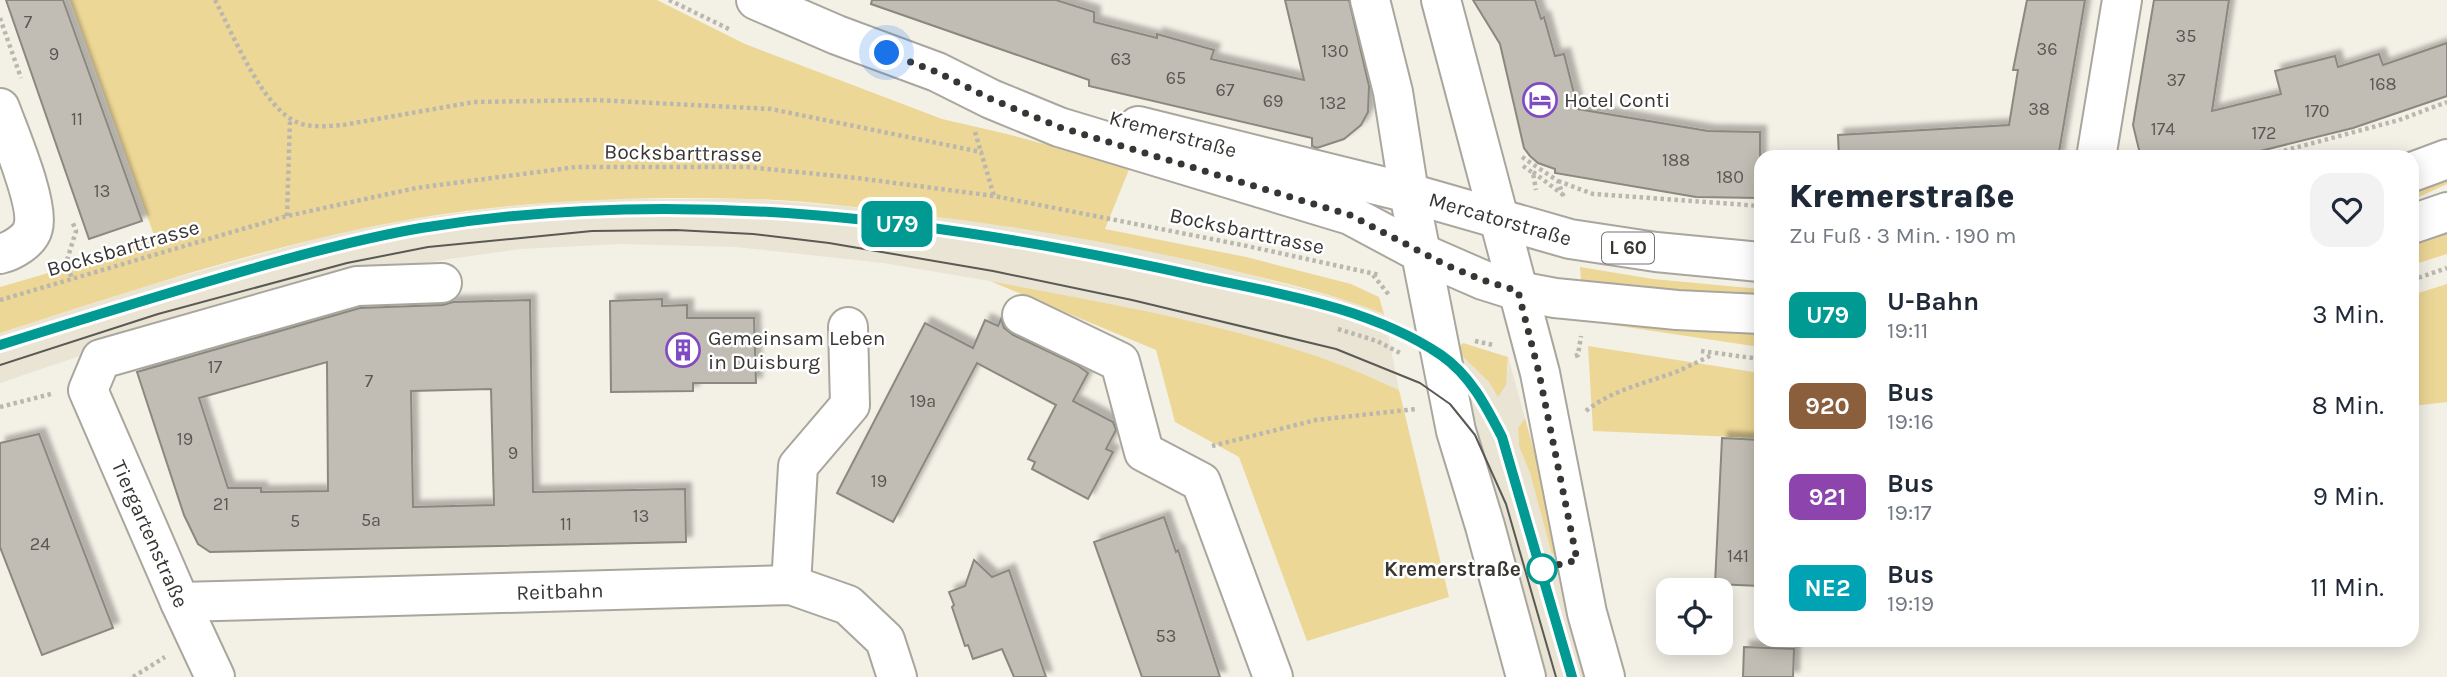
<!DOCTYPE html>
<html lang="de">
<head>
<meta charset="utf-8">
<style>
  body { margin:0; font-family:Karla,sans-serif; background:#f2f2f3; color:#1f2937; height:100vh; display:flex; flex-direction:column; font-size:26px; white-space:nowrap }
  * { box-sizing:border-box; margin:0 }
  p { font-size:23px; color:#747a83 }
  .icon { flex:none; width:38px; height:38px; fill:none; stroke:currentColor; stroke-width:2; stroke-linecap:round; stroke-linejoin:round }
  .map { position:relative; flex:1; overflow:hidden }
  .details { position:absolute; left:1754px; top:150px; width:665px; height:497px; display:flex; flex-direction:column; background:#fff; border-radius:21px; box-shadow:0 4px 18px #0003 }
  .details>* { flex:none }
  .badge { padding:0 14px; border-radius:10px; font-size:24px; line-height:46px }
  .controls { position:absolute; left:1656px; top:578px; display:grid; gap:14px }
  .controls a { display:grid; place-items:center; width:77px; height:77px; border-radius:14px; background:#fff; box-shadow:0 4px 18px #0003; font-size:35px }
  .you { position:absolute; width:35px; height:35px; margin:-18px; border:5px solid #fff; border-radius:50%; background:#1a73e8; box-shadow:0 0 0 10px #1a73e833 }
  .map>.badge { position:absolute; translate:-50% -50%; box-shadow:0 0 0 4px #fff }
  .round { display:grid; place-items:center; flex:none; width:74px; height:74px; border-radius:21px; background:#f2f2f3 }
  .head { display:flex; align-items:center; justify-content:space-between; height:119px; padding:0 35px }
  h1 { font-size:33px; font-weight:800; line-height:52px }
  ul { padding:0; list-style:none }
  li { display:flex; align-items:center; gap:21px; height:91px; padding:0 35px }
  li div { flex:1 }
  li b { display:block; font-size:26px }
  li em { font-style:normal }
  li .badge { min-width:77px; font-weight:700; text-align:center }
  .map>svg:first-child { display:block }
  .built { fill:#e9e4d4 }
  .green { fill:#edd797 }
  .building { fill:#c1bdb4; stroke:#8b887f; stroke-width:2; fill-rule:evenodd; filter:url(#shadow) }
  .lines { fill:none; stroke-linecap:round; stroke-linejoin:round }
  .minor-casing { stroke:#a9a69d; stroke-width:42 }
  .major-casing { stroke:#a9a69d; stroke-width:42 }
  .path { stroke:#bab7af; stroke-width:4.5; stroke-dasharray:3.5 3.5; stroke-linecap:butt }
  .minor { stroke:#fff; stroke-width:38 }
  .major { stroke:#fff; stroke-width:38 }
  .tram { stroke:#5b5955; stroke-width:2 }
  .line-casing { stroke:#fff; stroke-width:16 }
  .line { stroke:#009a93; stroke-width:10 }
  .walk { stroke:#383633; stroke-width:7; stroke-dasharray:0 12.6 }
  .stop-dot { fill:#fff; stroke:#009a93; stroke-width:3.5 }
  .labels { text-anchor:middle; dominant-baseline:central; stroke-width:5; stroke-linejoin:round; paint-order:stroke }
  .number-label { font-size:18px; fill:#5a5853 }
  .shield { fill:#fff; stroke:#747270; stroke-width:2 }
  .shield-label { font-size:19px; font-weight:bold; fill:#383633 }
  .poi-label { font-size:21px; fill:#383633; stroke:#fff; text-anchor:start }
  .street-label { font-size:21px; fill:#383633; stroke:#fff }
  .stop-label { font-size:21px; font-weight:bold; fill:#383633; stroke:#fff; text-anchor:end }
</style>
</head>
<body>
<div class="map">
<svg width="2447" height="677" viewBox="0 0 2447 677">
  <defs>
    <filter id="shadow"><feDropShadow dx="6" dy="-6" stdDeviation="2" flood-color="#0004"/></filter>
  </defs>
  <rect width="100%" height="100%" fill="#f3f0e6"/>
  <g class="built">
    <polygon points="591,199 753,199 841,206 1006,225 1141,249 1242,273 1349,301 1384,314 1399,390 1330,361 1229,331 1130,308 990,281 883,263 736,247 621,244 521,249 449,259 350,277 124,341 0,383 0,333 147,286 337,233 420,218 504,207"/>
    <polygon points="1456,350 1489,382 1498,396 1508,370 1508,357 1525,418 1518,428 1519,446 1530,473 1553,554 1556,553 1585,677 1544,677 1485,477"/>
  </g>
  <g class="green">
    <path d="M 70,0 L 657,0 L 745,44 L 942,119 L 1007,134 L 1130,167 L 1105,229 L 1246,257 L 1351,284 L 1379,297 L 1384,314 C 1323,290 1257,277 1193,261 C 1101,240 1007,225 913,214 C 859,208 805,200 750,199 C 639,196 527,200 418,218 C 276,242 137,289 0,333 L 0,287 L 93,260 L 155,238 Z"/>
    <polygon points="2447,178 2447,184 2412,200 2412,190"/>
    <polygon points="2447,233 2447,254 2412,265 2412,243"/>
    <path d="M 1580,267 L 1653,279 L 1760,289 L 1760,297 C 1700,295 1641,290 1581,280 Z"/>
    <path d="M 990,281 C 1104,303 1220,322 1330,361 C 1353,369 1376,380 1399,390 L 1449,597 L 1307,641 L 1239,457 L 1175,422 L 1156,350 Z"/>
    <polygon points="2447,284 2447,402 2412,406 2412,295"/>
    <polygon points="1615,321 1760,331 1760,347 1613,325"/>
    <polygon points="1463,343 1508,357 1506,385 1498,397 1489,382 1456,350"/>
    <polygon points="1588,346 1760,373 1760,438 1593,431"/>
    <polygon points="1525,418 1545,491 1556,553 1552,554 1530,473 1519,446 1518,428"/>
  </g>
  <g class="building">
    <polygon points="6,0 63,0 142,221 89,239"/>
    <polygon points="872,0 1056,0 1094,12 1094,22 1157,38 1157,34 1214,50 1211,59 1304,80 1285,0 1349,0 1369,86 1368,112 1361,125 1344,139 1317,148 1312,146 1312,138 1089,86 1089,80 871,4"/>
    <polygon points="1473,0 1535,0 1541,19 1544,17 1555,56 1564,54 1578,109 1708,131 1760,132 1760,198 1696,197 1555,173 1555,169 1538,163 1530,156 1524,148 1500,44"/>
    <polygon points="2027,0 2085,0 2058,158 1839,158 1838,135 2009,125 2018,70 2013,70"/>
    <polygon points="2154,0 2229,0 2212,111 2281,94 2275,71 2335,56 2338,67 2379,54 2383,65 2447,43 2447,96 2353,128 2232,158 2141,158 2133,125"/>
    <polygon points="662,299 662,306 687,305 687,318 754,318 756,383 693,383 693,391 611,392 610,301"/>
    <path d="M 530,300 L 533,492 L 685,489 L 686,542 L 210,552 L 198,544 L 184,515 L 137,372 L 360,308 L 443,305 L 453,302 ZM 327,362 L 328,491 L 261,492 L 261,488 L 228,488 L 199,398 ZM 491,389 L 494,505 L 413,507 L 411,391 Z"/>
    <polygon points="1001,319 1004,328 1013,335 1077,365 1088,373 1073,401 1113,422 1116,430 1106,449 1113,452 1088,499 1032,469 1035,462 1028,459 1056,405 977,363 893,522 837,493 925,323 973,348 985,320 998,326"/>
    <polygon points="39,434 113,628 42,655 0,547 0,443"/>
    <polygon points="1722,438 1760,440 1760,586 1715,584"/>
    <polygon points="1164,517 1176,552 1178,550 1220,677 1142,677 1094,542"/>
    <polygon points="974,560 992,577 1009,570 1046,677 1014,677 1002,649 973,659 968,645 965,646 952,607 954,605 949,592 965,586"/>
    <polygon points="1744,647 1794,649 1793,677 1743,677"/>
  </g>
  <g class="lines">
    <g class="minor-casing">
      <g id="minor">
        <path d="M 0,108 C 9,133 40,205 33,228 C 30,241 12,251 0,254"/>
        <polyline points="2096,158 2122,0"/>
        <polyline points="1022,315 1120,362 1144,452 1201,482 1273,677"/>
        <polyline points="791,585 798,466 850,405 848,327"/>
        <path id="s1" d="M 180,602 L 791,585 L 848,605 L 885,640 L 897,677"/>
        <polyline points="215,677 180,602 88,390 101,359 357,286 442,283"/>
      </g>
    </g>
    <g class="major-casing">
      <g id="major">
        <polyline points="756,0 837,35 937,72 991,99 1059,127 1350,215 1421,253 1483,280 1518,291 1555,298 1677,310 1760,314"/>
        <polyline points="1370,0 1393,92 1409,193 1456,431 1485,526 1526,677"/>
        <polyline points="1441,0 1540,373 1587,613 1605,677"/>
        <path id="s2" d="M 1138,126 L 1409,193 L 1570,239 L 1656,252 L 1760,262"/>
        <polyline points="2412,172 2447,159"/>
        <polyline points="2412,224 2447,212"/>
      </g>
    </g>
    <g class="path">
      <path d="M 215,0 C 233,34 263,110 299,123 C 312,128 329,126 343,125 L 474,102 L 596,100 L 771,109 L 981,152 L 994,196"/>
      <polyline points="669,0 731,30"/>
      <polyline points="0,18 21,78"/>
      <polyline points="975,132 981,152"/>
      <polyline points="1522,157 1558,181 1564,198"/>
      <polyline points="2257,158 2399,120 2447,102"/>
      <polyline points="1523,166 1533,173 1536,190"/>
      <polyline points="1533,172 1562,194"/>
      <polyline points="1558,181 1593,194 1760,206"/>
      <polyline points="287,216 290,119"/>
      <polyline points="66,260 72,279"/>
      <polyline points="67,260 76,231 72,221"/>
      <polyline points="1373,275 1389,295"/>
      <polyline points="2412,280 2447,268"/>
      <polyline points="0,300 287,216 416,188 576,167 747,167 857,178 994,196 1247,246 1380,275"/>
      <polyline points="1338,329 1377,341 1402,354"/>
      <polyline points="1475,341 1493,345"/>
      <polyline points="1701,351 1760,359"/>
      <polyline points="1575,356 1578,355 1581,336"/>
      <polyline points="0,407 51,394"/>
      <path d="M 1586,411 C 1608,393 1635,386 1661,377 C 1679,372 1695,363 1712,355"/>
      <polyline points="1212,446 1316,420 1416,409"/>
      <polyline points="133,677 165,657"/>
    </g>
    <use href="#minor" class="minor"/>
    <use href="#major" class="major"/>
    <g class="tram">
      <path d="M 0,345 C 81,319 162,294 243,271 C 302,255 360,238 421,228 C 681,185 945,220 1200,277 C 1281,294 1371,308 1441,355 C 1470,375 1486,406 1502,437 L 1573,677"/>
      <polyline points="0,365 158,314 347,263 428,247 511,239 592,231 676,230 753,234 829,243 993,271 1132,300 1336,349 1420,383 1450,404 1475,435 1506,504 1556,677"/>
    </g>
  </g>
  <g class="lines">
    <g class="line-casing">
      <path id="line" d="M 0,345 C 83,319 167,293 251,269 C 307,253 363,238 421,228 C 681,185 945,220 1201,277 C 1281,294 1371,308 1441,355 C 1470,375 1486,406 1502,437 L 1572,677"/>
    </g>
    <use href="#line" class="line"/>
    <polyline class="walk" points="887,53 937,72 991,99 1059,127 1350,215 1446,265 1483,280 1518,291 1539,373 1577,560 1542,569"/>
  </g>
  <defs>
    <g id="hotel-ring" transform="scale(1.75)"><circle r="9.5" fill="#fff" stroke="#804bc2" stroke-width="1.5"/><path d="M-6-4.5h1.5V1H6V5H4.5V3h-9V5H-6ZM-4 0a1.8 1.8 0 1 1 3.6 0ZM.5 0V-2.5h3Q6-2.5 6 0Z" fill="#804bc2"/></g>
    <g id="building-ring" transform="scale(1.75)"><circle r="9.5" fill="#fff" stroke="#804bc2" stroke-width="1.5"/><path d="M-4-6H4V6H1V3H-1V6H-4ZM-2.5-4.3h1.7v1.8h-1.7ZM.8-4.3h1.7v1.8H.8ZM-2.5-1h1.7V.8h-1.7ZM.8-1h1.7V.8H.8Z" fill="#804bc2"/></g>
  </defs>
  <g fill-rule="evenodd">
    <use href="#hotel-ring" x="1540" y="100"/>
    <use href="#building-ring" x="683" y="350"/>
  </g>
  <circle class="stop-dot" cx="1542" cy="569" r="14"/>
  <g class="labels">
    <g class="number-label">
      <text x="28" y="22">7</text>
      <text x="2186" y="36">35</text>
      <text x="2047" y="49">36</text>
      <text x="1335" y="51">130</text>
      <text x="54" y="54">9</text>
      <text x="1121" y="59">63</text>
      <text x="1176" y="78">65</text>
      <text x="2176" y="80">37</text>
      <text x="2383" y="84">168</text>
      <text x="1225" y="90">67</text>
      <text x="1273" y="101">69</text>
      <text x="1333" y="103">132</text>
      <text x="2039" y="109">38</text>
      <text x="2317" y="111">170</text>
      <text x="77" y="119">11</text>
      <text x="2163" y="129">174</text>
      <text x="2264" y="133">172</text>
      <text x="1676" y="160">188</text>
      <text x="1730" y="177">180</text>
      <text x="102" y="191">13</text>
      <text x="215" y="367">17</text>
      <text x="369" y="381">7</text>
      <text x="923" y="401">19a</text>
      <text x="185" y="439">19</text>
      <text x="513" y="453">9</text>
      <text x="879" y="481">19</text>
      <text x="221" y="504">21</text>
      <text x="641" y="516">13</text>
      <text x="371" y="520">5a</text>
      <text x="295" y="521">5</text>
      <text x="566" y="524">11</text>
      <text x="40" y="544">24</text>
      <text x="1738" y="556">141</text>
      <text x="1166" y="636">53</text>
    </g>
    <rect class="shield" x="1602" y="232.5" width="52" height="31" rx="5"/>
    <g class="shield-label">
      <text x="1628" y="248">L 60</text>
    </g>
    <g class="poi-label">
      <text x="1564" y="100">Hotel Conti</text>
      <text x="708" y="338">Gemeinsam Leben<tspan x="708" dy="24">in Duisburg</tspan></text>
    </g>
    <g class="street-label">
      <text transform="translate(1173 134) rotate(15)">Kremerstraße</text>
      <text transform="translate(683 153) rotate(1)">Bocksbarttrasse</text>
      <text stroke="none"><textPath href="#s2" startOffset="374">Mercatorstraße</textPath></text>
      <text transform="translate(1247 231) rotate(12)">Bocksbarttrasse</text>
      <text transform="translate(123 248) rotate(-16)">Bocksbarttrasse</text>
      <text transform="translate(150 534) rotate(66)">Tiergartenstraße</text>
      <text stroke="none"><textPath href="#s1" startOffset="380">Reitbahn</textPath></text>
    </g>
    <g class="stop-label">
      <text x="1521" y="569">Kremerstraße</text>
    </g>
  </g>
</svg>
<div class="controls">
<a><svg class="icon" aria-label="locate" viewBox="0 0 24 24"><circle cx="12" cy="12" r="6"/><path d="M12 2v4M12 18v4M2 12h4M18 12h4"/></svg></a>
</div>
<div class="you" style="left:887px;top:53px"></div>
<b class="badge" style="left:897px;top:224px;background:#009a93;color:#fff">U79</b>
<section class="details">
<div class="head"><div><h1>Kremerstraße</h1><p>Zu Fuß · 3 Min. · 190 m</p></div><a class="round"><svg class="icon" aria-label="heart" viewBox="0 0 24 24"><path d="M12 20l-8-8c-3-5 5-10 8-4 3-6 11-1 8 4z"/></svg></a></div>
<ul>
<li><span class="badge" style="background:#009a93;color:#fff">U79</span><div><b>U-Bahn</b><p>19:11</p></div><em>3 Min.</em></li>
<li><span class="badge" style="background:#8b5e3c;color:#fff">920</span><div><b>Bus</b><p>19:16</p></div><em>8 Min.</em></li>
<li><span class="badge" style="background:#8e44ad;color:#fff">921</span><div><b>Bus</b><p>19:17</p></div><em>9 Min.</em></li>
<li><span class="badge" style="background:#00a3b4;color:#fff">NE2</span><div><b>Bus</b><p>19:19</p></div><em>11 Min.</em></li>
</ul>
</section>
</div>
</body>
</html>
